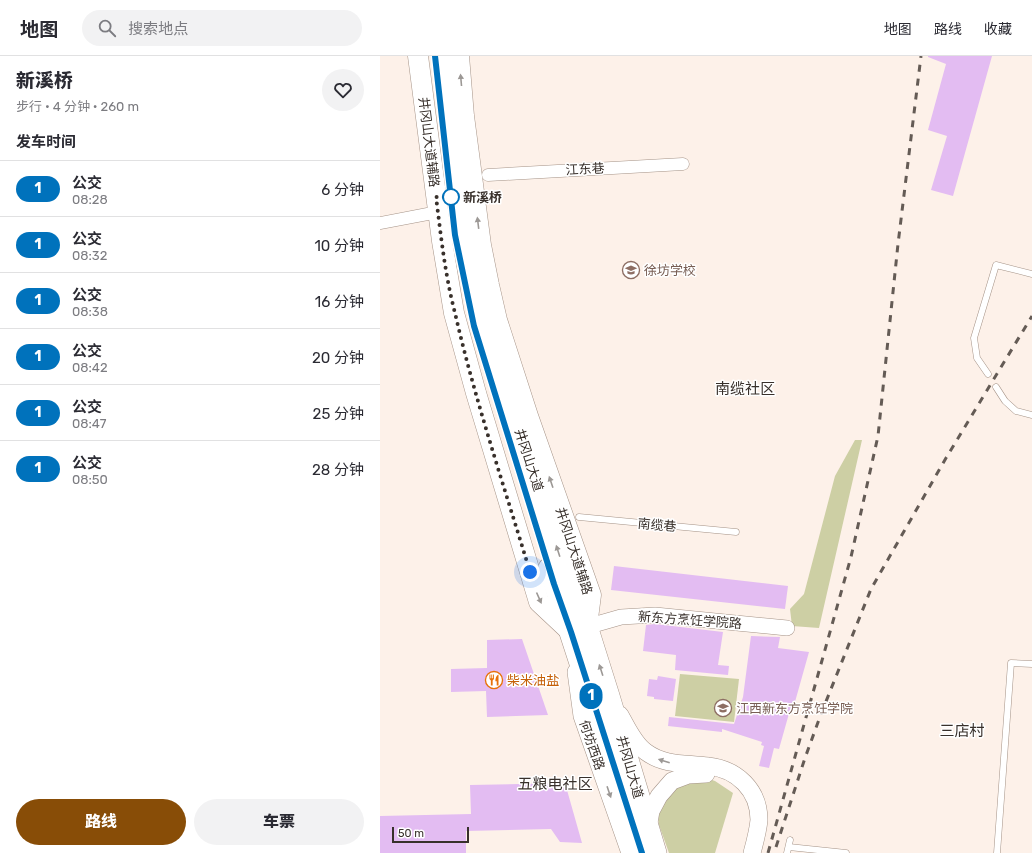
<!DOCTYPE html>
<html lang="zh">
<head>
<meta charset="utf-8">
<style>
  body { margin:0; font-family:Rubik,"Noto Sans SC",sans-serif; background:#f2f2f3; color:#2b2b33; height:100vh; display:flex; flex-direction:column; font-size:15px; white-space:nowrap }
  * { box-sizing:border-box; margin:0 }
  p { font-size:13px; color:#7c7c81 }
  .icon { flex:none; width:22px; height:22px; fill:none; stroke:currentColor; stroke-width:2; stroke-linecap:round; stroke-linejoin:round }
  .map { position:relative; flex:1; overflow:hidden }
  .panel { display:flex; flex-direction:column; background:#fff; width:380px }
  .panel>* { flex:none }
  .badge { padding:0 8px; border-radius:13px; font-size:14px; line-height:26px }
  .scale { position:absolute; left:12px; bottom:10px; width:77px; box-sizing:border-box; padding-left:4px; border:2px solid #38302b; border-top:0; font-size:11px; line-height:14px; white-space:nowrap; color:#38302b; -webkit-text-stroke:3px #fff; paint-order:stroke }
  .you { position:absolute; width:20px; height:20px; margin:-10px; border:3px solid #fff; border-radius:50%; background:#1a73e8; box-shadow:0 0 0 6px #1a73e833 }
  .map>.badge { position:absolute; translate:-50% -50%; box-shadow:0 0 0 2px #fff }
  h2 { padding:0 16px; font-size:15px; line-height:36px }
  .round { display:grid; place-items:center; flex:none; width:42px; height:42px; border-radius:21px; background:#f2f2f3 }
  .overview { display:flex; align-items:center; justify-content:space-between; height:68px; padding:0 16px }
  h1 { font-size:19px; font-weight:800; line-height:30px }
  .primary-button { display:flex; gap:8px; margin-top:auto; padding:8px 16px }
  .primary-button a { flex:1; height:46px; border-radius:24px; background:#884d07; color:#fff; font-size:16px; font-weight:800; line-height:46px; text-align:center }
  .primary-button a+a { background:#f2f2f3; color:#2b2b33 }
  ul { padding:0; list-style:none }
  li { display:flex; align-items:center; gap:12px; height:56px; padding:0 16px; border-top:1px solid #e1e1e2 }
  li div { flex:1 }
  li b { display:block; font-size:15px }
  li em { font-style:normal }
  li .badge { min-width:44px; font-weight:700; text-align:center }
  header { display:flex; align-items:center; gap:24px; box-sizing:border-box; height:56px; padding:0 20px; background:#fff; border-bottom:1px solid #e1e1e2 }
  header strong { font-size:19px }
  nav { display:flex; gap:22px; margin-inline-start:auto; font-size:14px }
  .search { width:280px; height:36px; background:#f2f2f3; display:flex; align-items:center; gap:10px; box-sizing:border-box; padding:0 14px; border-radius:22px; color:#7c7c81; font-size:15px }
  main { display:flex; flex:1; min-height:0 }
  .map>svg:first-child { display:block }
  .green { fill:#cdcfa4 }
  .building { fill:#e3bcf2 }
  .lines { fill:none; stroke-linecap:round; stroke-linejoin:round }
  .service-casing { stroke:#a59387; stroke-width:7 }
  .minor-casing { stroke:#a59387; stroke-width:13 }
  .tertiary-casing { stroke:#a59387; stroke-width:16 }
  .secondary-casing { stroke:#a59387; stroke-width:18 }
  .primary-casing { stroke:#a59387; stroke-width:21 }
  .trunk-casing { stroke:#a59387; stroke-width:22 }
  .service { stroke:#fff; stroke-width:6 }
  .minor { stroke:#fff; stroke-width:12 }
  .tertiary { stroke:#fff; stroke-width:15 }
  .secondary { stroke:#fff; stroke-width:17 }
  .primary { stroke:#fff; stroke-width:20 }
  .trunk { stroke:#fff; stroke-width:21 }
  .rail { stroke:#645b55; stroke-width:3; stroke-dasharray:7 7; stroke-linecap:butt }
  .oneway { fill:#9c9895 }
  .line-casing { stroke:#fff; stroke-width:9 }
  .line { stroke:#0072bc; stroke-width:6 }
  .walk { stroke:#38302b; stroke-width:4; stroke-dasharray:0 7.2 }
  .stop-dot { fill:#fff; stroke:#0072bc; stroke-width:2 }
  .labels { text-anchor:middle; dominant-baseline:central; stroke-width:3; stroke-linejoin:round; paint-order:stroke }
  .street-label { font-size:13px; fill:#38302b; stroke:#fff }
  .stop-label { font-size:13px; font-weight:bold; fill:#38302b; stroke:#fff; text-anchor:start }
  .education-label { font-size:13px; fill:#785e54; stroke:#fff; text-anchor:start }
  .food-label { font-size:13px; fill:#c56008; stroke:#fff; text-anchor:start }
  .quarter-label { font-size:15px; fill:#38302b; stroke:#fff }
</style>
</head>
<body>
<header>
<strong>地图</strong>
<div class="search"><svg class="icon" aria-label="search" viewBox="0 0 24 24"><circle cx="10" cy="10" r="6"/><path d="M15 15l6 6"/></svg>搜索地点</div>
<nav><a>地图</a><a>路线</a><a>收藏</a></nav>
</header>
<main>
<section class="panel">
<div class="overview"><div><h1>新溪桥</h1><p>步行 · 4 分钟 · 260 m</p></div><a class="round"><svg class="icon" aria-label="heart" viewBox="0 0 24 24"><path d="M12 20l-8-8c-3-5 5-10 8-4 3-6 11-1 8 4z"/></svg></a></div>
<h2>发车时间</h2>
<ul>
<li><span class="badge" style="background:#0072bc;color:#fff">1</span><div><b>公交</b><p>08:28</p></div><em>6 分钟</em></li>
<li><span class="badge" style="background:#0072bc;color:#fff">1</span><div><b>公交</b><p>08:32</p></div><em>10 分钟</em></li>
<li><span class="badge" style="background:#0072bc;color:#fff">1</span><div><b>公交</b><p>08:38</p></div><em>16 分钟</em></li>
<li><span class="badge" style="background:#0072bc;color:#fff">1</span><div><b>公交</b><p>08:42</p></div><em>20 分钟</em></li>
<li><span class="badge" style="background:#0072bc;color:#fff">1</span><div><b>公交</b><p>08:47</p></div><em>25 分钟</em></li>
<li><span class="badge" style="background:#0072bc;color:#fff">1</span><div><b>公交</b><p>08:50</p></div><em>28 分钟</em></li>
</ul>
<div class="primary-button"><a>路线</a><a>车票</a></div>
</section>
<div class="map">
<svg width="652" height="797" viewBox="0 0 652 797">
  <rect width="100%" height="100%" fill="#fdf1e9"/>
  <g class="green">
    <polygon points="475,384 482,384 439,572 412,570 410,553 424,538 455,420"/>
    <polygon points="300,618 359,623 354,666 295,660"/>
    <polygon points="326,722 335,725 353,737 335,797 289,797 279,769 278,762 279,754 292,733"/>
  </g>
  <g class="building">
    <polygon points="548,0 612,0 573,140 551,134 567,80 548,74 566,8 548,1"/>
    <polygon points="234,510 408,530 405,553 231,534"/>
    <polygon points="275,568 343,576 338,609 349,610 348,619 295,614 296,599 263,595 266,569"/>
    <polygon points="371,580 400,581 398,592 429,596 413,653 410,654 399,693 394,692 389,712 379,710 384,690 381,689 382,686 342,673 342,676 288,670 289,661 354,668 363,641"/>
    <polygon points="142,583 168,659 107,661 106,635 71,636 71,613 107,612 107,584"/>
    <polygon points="278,620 296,623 293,645 274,643 274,641 267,640 269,623 277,624"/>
    <polygon points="185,727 202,787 180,786 171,773 86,775 86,797 0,797 0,760 91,758 90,729"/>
  </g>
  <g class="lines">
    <g class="service-casing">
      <g id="service">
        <polyline points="608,318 597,302 594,282 616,209 652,218"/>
        <polyline points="616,331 625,345 636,355 652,359"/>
        <polyline points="199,461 356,476"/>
        <polyline points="409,791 466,797"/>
        <polyline points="407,797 410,784"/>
        <polyline points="617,797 631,607 652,608"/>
      </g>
    </g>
    <g class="minor-casing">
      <g id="minor">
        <polyline points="108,119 303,108"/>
        <polyline points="0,167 58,156"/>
      </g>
    </g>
    <g class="tertiary-casing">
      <polyline id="tertiary" points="199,573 241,561 275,559 407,572"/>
    </g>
    <g class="secondary-casing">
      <g id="secondary">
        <polyline points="196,616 202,660 250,797"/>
        <path d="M 240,659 C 247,671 254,688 266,696 C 285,710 306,707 328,710 C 357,713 379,734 379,764 C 378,775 375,786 372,797"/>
        <polyline points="268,772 271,755 279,740 292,725 308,719 326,718"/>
      </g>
    </g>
    <g class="primary-casing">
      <g id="primary">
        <polyline points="38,0 62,185 74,257 96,337 159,546 191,576"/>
        <polyline points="79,0 84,60 101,189 109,229 117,264 148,360 211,539 207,570"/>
      </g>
    </g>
    <g class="trunk-casing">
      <g id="trunk">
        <polyline points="64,0 86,178 107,273 188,527 207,570 229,640 276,797"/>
        <polyline points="169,512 251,764"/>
      </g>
    </g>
    <use href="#service" class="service"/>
    <use href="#minor" class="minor"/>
    <use href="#tertiary" class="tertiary"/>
    <use href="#secondary" class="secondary"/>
    <use href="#primary" class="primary"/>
    <use href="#trunk" class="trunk"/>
    <g class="rail">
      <polyline points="396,791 425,702 441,658 491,533 566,402 652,260"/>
      <polyline points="388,797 471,501 498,380 518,188 541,0"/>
    </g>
  </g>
  <defs><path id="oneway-solid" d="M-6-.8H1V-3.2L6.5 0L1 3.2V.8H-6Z"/></defs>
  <g class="oneway">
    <use href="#oneway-solid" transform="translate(81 24) rotate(-95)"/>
    <use href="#oneway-solid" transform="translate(98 167) rotate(-97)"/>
    <use href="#oneway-solid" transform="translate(171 426) rotate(-109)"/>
    <use href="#oneway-solid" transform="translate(178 495) rotate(-108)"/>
    <use href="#oneway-solid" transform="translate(159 542) rotate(66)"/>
    <use href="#oneway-solid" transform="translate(221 614) rotate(-108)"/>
    <use href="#oneway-solid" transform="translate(284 705) rotate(-162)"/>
    <use href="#oneway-solid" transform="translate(229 736) rotate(71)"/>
  </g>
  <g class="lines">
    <g class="line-casing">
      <polyline id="line" points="55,0 75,179 94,270 174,528 191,576 262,797"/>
    </g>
    <use href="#line" class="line"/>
    <path class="walk" d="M 71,141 L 56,141 C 61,180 65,219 75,257 C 95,344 124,430 150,516"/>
  </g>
  <defs>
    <g id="school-ring" transform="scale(0.9)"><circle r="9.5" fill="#fff" stroke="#8d6e63" stroke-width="1.5"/><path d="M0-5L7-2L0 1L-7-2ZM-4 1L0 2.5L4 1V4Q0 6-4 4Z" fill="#8d6e63"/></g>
    <g id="restaurant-ring" transform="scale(0.9)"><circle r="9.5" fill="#fff" stroke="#e8710a" stroke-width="1.5"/><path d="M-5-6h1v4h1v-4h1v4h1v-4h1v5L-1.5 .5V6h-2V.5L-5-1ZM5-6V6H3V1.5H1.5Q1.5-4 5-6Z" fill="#e8710a"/></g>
    <g id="university-ring" transform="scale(0.9)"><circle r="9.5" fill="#fff" stroke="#8d6e63" stroke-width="1.5"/><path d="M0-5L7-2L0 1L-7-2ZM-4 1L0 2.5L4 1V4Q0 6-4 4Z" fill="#8d6e63"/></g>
  </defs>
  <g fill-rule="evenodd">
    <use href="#school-ring" x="251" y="214"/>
    <use href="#restaurant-ring" x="114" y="624"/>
    <use href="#university-ring" x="343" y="652"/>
  </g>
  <circle class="stop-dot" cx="71" cy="141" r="8"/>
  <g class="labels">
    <g class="street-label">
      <text transform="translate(49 86) rotate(83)">井冈山大道辅路</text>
      <text transform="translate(205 113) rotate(-3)">江东巷</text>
      <text transform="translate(149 404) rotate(72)">井冈山大道</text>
      <text transform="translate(277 469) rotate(5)">南缆巷</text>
      <text transform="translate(194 495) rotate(72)">井冈山大道辅路</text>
      <text transform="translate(310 564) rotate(4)">新东方烹饪学院路</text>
      <text transform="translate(212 689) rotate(71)">何坊西路</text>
      <text transform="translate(250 711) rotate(74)">井冈山大道</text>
    </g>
    <g class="stop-label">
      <text x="83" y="141">新溪桥</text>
    </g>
    <g class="education-label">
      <text x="264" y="214">徐坊学校</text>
      <text x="356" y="652">江西新东方烹饪学院</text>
    </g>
    <g class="food-label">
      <text x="127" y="624">柴米油盐</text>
    </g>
    <g class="quarter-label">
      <text x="365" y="333">南缆社区</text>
      <text x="582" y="675">三店村</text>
      <text x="175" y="728">五粮电社区</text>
    </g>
  </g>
</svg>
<div class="scale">50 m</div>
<div class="you" style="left:150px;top:516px"></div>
<b class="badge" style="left:211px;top:640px;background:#0072bc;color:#fff">1</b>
</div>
</main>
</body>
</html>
